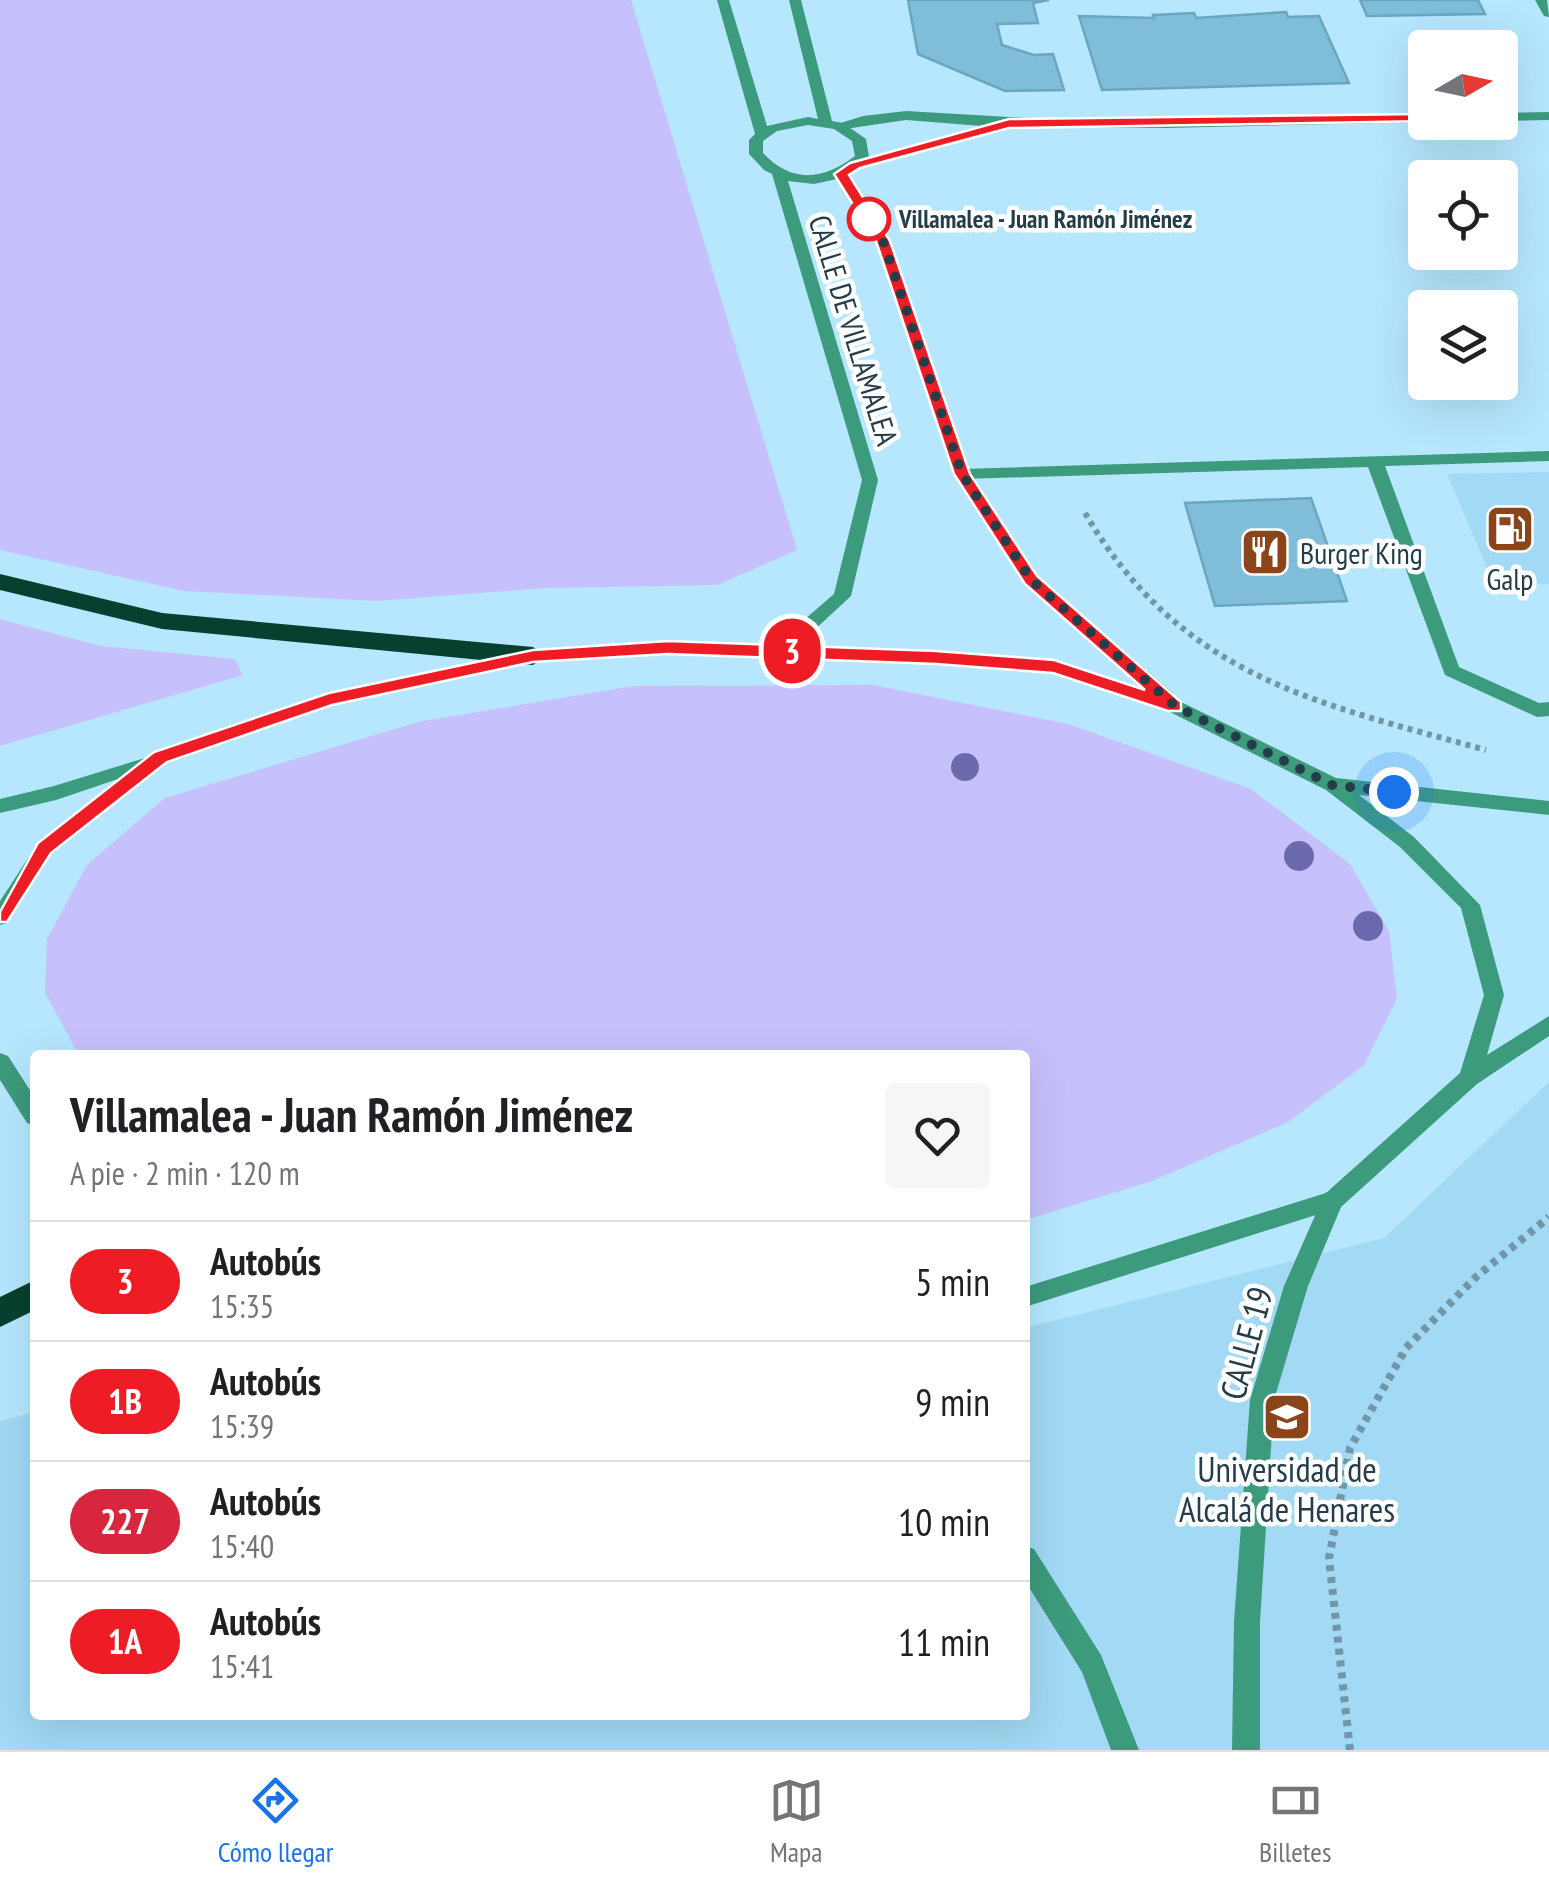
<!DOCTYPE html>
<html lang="es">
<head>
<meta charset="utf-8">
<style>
  body { margin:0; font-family:"PT Sans Narrow",sans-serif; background:#f6f6f6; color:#202124; height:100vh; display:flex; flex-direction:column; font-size:38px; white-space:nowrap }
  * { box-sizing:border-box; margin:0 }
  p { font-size:32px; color:#757577 }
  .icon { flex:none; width:55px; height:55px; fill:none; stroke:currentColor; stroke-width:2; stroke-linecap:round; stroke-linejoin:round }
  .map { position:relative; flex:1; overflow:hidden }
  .panel { position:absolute; left:30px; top:1050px; width:1000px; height:670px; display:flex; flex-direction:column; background:#fff; border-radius:10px; box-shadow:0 10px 40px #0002 }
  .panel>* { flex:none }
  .badge { padding:0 20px; border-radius:32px; font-size:35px; line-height:65px }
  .needle { width:65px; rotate:81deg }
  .buttons { position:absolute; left:1408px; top:30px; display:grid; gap:20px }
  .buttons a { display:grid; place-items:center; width:110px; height:110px; border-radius:10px; background:#fff; box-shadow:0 10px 40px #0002; font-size:50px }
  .you { position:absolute; width:50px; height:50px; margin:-25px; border:8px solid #fff; border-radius:50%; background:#1a73e8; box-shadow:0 0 0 15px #1a73e833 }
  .map>.badge { position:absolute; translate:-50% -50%; box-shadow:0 0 0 5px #fff }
  .round { display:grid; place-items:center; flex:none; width:105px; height:105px; border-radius:10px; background:#f6f6f6 }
  .head { display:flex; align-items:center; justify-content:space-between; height:170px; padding:0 40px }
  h1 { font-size:48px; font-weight:600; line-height:75px }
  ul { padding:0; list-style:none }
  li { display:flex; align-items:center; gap:30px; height:120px; padding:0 40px; border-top:2px solid #e0e0e0 }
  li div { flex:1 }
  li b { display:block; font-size:38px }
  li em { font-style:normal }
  li .badge { min-width:110px; font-weight:700; text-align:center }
  .dock { display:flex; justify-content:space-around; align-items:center; height:140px; border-top:2px solid #e0e0e0; background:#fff; font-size:28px; color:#757577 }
  .dock a { display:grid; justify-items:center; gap:5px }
  .dock .current { color:#1a73e8 }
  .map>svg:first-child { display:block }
  .built { fill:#a2d9f4 }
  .green { fill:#c6c0fd }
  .building { fill:#80bdd9; stroke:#6aa6c2; stroke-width:2.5 }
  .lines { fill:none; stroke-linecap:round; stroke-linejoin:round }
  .path-far1 { stroke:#7096a8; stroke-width:6; stroke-dasharray:5 5; stroke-linecap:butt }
  .path { stroke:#7096a8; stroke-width:8; stroke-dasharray:6 6; stroke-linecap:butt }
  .service { fill:#3d9b7d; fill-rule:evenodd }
  .minor { fill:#3d9b7d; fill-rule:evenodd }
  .tertiary { fill:#3d9b7d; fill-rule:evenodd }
  .trunk { fill:#084030; fill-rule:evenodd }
  .tree { fill:#6b6aaf }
  .line { fill:#ee1c25; stroke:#fff; stroke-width:2.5 }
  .walk { stroke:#243d49; stroke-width:10; stroke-dasharray:0 18 }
  .stop-dot { fill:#fff; stroke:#ee1c25; stroke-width:5 }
  .labels { text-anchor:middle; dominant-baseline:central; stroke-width:9; stroke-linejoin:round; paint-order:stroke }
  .far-stop-label { font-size:25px; font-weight:bold; fill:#243d49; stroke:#fff; text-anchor:start }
  .street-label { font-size:30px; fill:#243d49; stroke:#fff }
  .poi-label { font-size:30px; fill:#243d49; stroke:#fff; text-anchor:start }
  .near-street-label { font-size:35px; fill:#243d49; stroke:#fff }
  .near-poi-label { font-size:35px; fill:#243d49; stroke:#fff }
</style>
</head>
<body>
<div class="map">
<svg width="1549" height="1750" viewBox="0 0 1549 1750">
  <rect width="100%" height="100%" fill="#b6e7ff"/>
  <g class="built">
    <polygon points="1549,472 1549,584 1494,584 1447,474"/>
    <polygon points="1549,1082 1549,1750 0,1750 0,1421 35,1412 35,1715 1025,1715 1025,1328 1384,1238"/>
  </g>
  <g class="green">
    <polygon points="0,0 631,0 797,550 717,585 546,588 376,601 185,591 0,550"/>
    <polygon points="0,619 100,646 235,659 243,675 0,746"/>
    <polygon points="873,685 1068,724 1251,789 1350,864 1389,931 1397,999 1364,1065 1288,1122 1152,1181 1025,1220 1025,1055 79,1055 45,993 47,939 87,865 165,798 418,722 634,686"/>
  </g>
  <g class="building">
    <polygon points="908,0 1049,0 1033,3 1038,23 997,24 1002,45 1034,55 1053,54 1064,90 1005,91 918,54"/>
    <polygon points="1360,0 1478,0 1485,14 1367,16"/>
    <polygon points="1286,12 1288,17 1319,16 1349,83 1102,90 1079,16 1154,18 1153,15 1194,13 1196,18"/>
    <polygon points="1311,498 1347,601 1215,606 1185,503"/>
  </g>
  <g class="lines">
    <path class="path-far1" d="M 1085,513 C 1182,678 1317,703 1486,750"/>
    <polyline class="path" points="1350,1750 1329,1558 1350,1448 1406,1348 1476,1277 1549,1217"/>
    <polygon class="service" points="1549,451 1549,461 1385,466 1459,667 1539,703 1549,702 1549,716 1537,717 1445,675 1368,467 962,479 954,474 962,469"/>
    <g class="minor">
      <polygon points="1535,0 1547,0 1549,17 1544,16"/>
      <polygon points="906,111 1063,120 1425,114 1425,122 1167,128 1000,127 998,130 860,169 850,169 850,163 982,126 906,120 838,130 831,126 863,116"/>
      <polygon points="1549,112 1549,120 1500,121 1500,113"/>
      <polygon points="1333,1190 1341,1193 1344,1200 1308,1286 1274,1400 1260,1622 1260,1750 1232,1750 1234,1622 1250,1400 1284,1286 1325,1193"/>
      <polygon points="1025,1546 1034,1549 1101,1655 1139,1750 1111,1750 1082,1672 1025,1581"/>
    </g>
    <g class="tertiary">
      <path d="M 717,0 L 729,0 L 767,126 L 808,117 L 818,119 L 789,0 L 801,0 L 832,121 L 843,123 L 866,139 L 869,157 L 848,175 L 890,241 L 970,474 L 1037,576 L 1173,693 L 1175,699 L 1336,778 L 1549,801 L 1549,815 L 1359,795 L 1414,837 L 1480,905 L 1504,995 L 1487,1055 L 1549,1016 L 1549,1036 L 1477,1084 L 1341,1207 L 1025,1307 L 1025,1287 L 1326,1193 L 1460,1073 L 1484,995 L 1461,908 L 1400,847 L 1326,790 L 1168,711 L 1053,672 L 936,663 L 669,654 L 533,662 L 332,705 L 168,762 L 52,853 L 7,923 L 0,925 L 0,901 L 38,843 L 121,778 L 56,800 L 0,813 L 0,799 L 54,786 L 148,757 L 154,752 L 329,693 L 533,650 L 669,642 L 775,645 L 834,594 L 862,480 L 772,174 L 764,170 L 749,154 L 749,140 L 755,134 ZM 808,125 L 834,129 L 852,141 L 855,156 C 824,180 792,184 763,153 L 763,141 L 777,131 ZM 837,179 L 876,241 L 954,474 L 1025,584 L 1144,689 L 1054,660 L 936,651 L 797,646 L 851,596 L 878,480 L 788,181 L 814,184 Z"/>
      <polygon points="0,1053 8,1056 35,1098 35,1126 27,1123 0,1080"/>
    </g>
    <g class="trunk">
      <polygon points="0,574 162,613 533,647 546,656 533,665 162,629 0,590"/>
      <polygon points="35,1280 35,1310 0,1327 0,1297"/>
    </g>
  </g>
  <g class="tree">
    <circle cx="965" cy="767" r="14"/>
    <circle cx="1299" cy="856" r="15"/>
    <circle cx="1368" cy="926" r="15"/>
  </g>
  <polygon class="line" points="1425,114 1430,115 1430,121 1009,128 860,168 849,175 890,241 970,474 1037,576 1181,702 1181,711 1168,711 1053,673 936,664 668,654 533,662 332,705 167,762 51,853 7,922 0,922 0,912 38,843 154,752 329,693 533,650 668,641 936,651 1054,660 1145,690 1025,584 954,474 876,241 834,174 850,163 1009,119"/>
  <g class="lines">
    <polyline class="walk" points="869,219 862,208 883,241 962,474 1031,580 1175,706 1332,785 1394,792"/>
  </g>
  <defs>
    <g id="fuel-square" transform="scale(2.5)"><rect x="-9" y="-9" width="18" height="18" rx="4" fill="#8a451b" stroke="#fff"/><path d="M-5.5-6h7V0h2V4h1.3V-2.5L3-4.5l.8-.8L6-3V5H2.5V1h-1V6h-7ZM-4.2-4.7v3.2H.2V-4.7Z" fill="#fff"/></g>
    <g id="restaurant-square" transform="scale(2.5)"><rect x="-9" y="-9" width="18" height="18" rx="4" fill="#8a451b" stroke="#fff"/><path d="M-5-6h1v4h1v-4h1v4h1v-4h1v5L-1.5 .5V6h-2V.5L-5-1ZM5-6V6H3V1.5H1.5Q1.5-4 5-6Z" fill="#fff"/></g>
    <g id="university-square" transform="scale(2.5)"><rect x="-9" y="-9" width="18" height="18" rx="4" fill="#8a451b" stroke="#fff"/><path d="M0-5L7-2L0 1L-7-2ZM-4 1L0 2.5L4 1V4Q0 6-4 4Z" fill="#fff"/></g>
  </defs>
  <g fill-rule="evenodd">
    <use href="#fuel-square" x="1510" y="529"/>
    <use href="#restaurant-square" x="1265" y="552"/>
    <use href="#university-square" x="1287" y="1417"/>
  </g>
  <circle class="stop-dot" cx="869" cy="219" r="20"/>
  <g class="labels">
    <g class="far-stop-label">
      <text x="899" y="219">Villamalea - Juan Ramón Jiménez</text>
    </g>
    <g class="street-label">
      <text transform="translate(854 330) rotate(73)">CALLE DE VILLAMALEA</text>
    </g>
    <g class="poi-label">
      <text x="1300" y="552">Burger King</text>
      <text x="1510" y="578" text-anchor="middle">Galp</text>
    </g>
    <g class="near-street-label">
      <text transform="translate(1246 1343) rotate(-75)">CALLE 19</text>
    </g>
    <g class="near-poi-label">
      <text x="1287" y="1469">Universidad de<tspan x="1287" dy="40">Alcalá de Henares</tspan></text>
    </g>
  </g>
</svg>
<div class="buttons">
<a><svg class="needle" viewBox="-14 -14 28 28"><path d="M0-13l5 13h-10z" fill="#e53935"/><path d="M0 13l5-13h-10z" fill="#757577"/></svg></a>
<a><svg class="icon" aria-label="locate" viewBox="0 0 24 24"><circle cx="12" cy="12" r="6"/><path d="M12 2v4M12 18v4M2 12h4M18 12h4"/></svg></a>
<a><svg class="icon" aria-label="layers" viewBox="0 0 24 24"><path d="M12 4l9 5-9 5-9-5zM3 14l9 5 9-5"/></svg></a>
</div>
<div class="you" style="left:1394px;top:792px"></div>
<b class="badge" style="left:792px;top:651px;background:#ee1c25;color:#fff">3</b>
<section class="panel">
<div class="head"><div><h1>Villamalea - Juan Ramón Jiménez</h1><p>A pie · 2 min · 120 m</p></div><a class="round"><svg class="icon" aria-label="heart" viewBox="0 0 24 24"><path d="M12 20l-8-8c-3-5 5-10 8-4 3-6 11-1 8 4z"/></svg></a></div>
<ul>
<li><span class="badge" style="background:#ee1c25;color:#fff">3</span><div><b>Autobús</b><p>15:35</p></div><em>5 min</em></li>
<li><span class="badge" style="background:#ee1c25;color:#fff">1B</span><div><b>Autobús</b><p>15:39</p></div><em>9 min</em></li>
<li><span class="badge" style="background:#d7263d;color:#fff">227</span><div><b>Autobús</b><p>15:40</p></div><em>10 min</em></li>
<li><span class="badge" style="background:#ee1c25;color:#fff">1A</span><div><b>Autobús</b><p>15:41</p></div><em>11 min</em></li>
</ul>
</section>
</div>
<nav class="dock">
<a class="current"><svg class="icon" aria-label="directions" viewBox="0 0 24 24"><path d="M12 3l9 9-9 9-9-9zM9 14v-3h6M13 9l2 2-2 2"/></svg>Cómo llegar</a>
<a><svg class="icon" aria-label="map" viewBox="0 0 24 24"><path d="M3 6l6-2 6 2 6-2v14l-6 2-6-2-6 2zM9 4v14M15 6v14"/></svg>Mapa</a>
<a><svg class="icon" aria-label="tickets" viewBox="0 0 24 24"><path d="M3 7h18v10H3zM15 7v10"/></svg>Billetes</a>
</nav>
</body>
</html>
